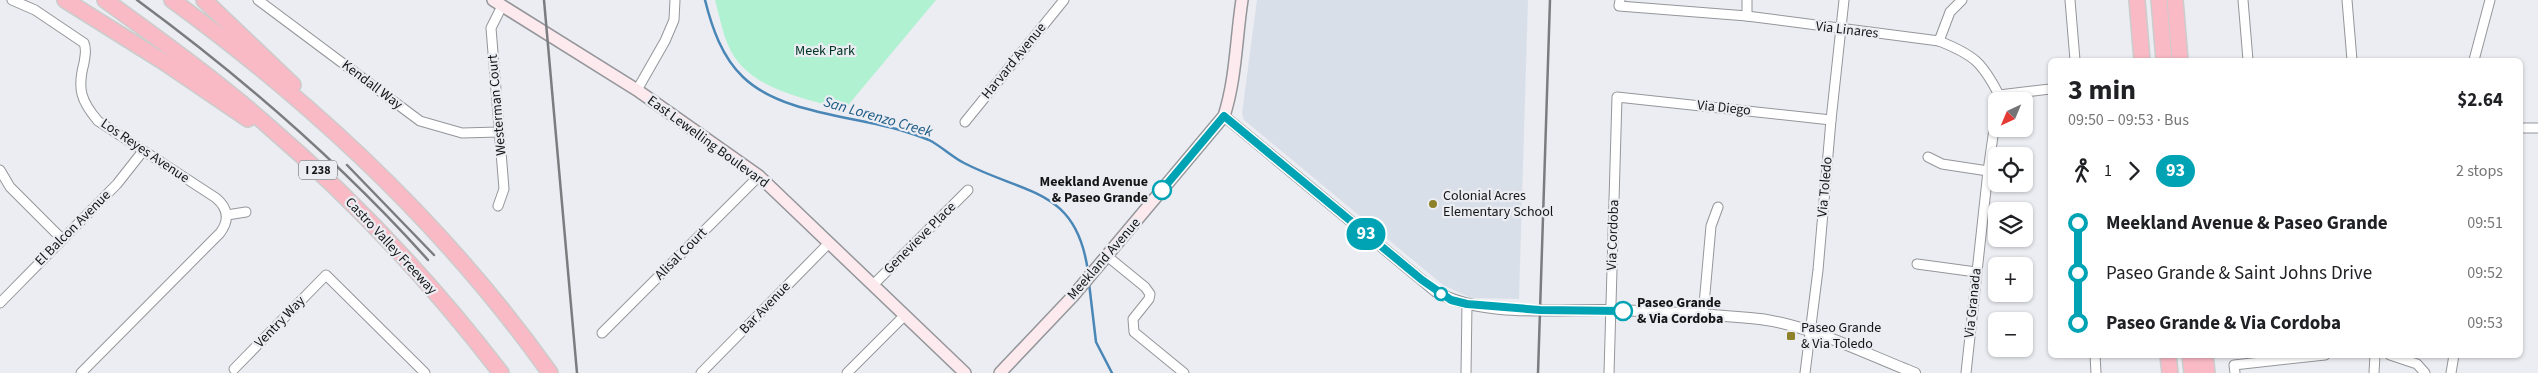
<!DOCTYPE html>
<html lang="en">
<head>
<meta charset="utf-8">
<style>
  body { margin:0; font-family:"Source Sans 3",sans-serif; background:#f6f6f6; color:#202124; height:100vh; display:flex; flex-direction:column; font-size:19px; white-space:nowrap }
  * { box-sizing:border-box; margin:0 }
  p { font-size:16px; color:#757577 }
  .icon { flex:none; width:28px; height:28px; fill:none; stroke:currentColor; stroke-width:2; stroke-linecap:round; stroke-linejoin:round }
  .map { position:relative; flex:1; overflow:hidden }
  .panel { position:absolute; left:2048px; top:58px; width:475px; height:300px; display:flex; flex-direction:column; background:#fff; border-radius:8px; box-shadow:0 1px 4px #0004 }
  .panel>* { flex:none }
  .badge { padding:0 10px; border-radius:16px; font-size:18px; line-height:32px }
  .needle { width:32px; rotate:224deg }
  .tools { position:absolute; left:1988px; top:92px; display:grid; gap:10px }
  .tools a { display:grid; place-items:center; width:45px; height:45px; border-radius:8px; background:#fff; box-shadow:0 1px 4px #0004; font-size:25px }
  .map>.badge { position:absolute; translate:-50% -50%; box-shadow:0 0 0 2px #fff }
  .legs { display:flex; align-items:center; gap:8px; height:55px; padding:0 20px; font-size:16px }
  .legs p { margin-inline-start:auto }
  .summary { display:flex; align-items:center; justify-content:space-between; height:85px; padding:0 20px }
  h1 { font-size:28px; font-weight:700; line-height:38px }
  ul { padding:0 20px; list-style:none }
  li { display:flex; align-items:center; gap:18px; height:50px; font-size:19px }
  li i { display:grid; place-items:center; width:8px; height:100%; margin:0 6px; background:currentColor }
  li i::after { content:''; width:12px; height:12px; margin:-6px; border:4px solid; border-radius:50%; background:#fff }
  li p { margin-inline-start:auto }
  li:first-child i { background:linear-gradient(#0000 50%,currentColor 0) }
  li:last-child i { background:linear-gradient(currentColor 50%,#0000 0) }
  .map>svg:first-child { display:block }
  .built { fill:#d9dfe9 }
  .green { fill:#b0f1d2 }
  .lines { fill:none; stroke-linecap:round; stroke-linejoin:round }
  .stream { stroke:#4a87b6; stroke-width:2.5 }
  .minor-casing { stroke:#94969a; stroke-width:11 }
  .tertiary-casing { stroke:#94969a; stroke-width:12 }
  .secondary-casing { stroke:#94969a; stroke-width:14 }
  .motorway-casing { stroke:#cbcccc; stroke-width:18 }
  .minor { stroke:#fff; stroke-width:9 }
  .tertiary { stroke:#fff; stroke-width:10 }
  .secondary { stroke:#fdeaee; stroke-width:11 }
  .motorway { stroke:#f9b9c5; stroke-width:15 }
  .rail { stroke:#7b7c7f; stroke-width:2.5 }
  .line-1-casing { stroke:#fff; stroke-width:11 }
  .line-1 { stroke:#00a3b4; stroke-width:8 }
  .stop-1-dot { fill:#fff; stroke:#00a3b4; stroke-width:2.5 }
  .poi-dot { fill:#8d8229; stroke:#ebedf2; stroke-width:2 }
  .labels { text-anchor:middle; dominant-baseline:central; stroke-width:4.5; stroke-linejoin:round; paint-order:stroke }
  .shield { fill:#ebedf2; stroke:#545659; stroke-width:1 }
  .shield-label { font-size:12px; font-weight:bold; fill:#141517 }
  .street-label { font-size:14px; fill:#141517; stroke:#ebedf2 }
  .park-label { font-size:14px; fill:#003422; stroke:#ebedf2 }
  .stop-label { font-size:14px; font-weight:bold; fill:#141517; stroke:#ebedf2; text-anchor:end }
  .poi-label { font-size:14px; fill:#141517; stroke:#ebedf2; text-anchor:start }
  .water-label { font-size:15px; font-style:italic; fill:#1a5984; stroke:#ebedf2 }
</style>
</head>
<body>
<div class="map">
<svg width="2538" height="373" viewBox="0 0 2538 373">
  <rect width="100%" height="100%" fill="#ebedf2"/>
  <polygon class="built" points="1257,0 1528,0 1519,299 1471,298 1443,285 1244,120 1242,113"/>
  <path class="green" d="M 715,0 L 936,0 L 844,110 C 803,97 747,90 728,45 C 722,31 719,14 715,0 Z"/>
  <g class="lines">
    <g class="stream">
      <path d="M 705,0 C 712,28 722,57 743,77 C 780,113 852,116 900,130 C 909,133 920,136 929,140 C 941,146 952,157 964,163 C 1026,195 1077,188 1088,272"/>
      <polyline points="1089,283 1096,342 1112,373"/>
    </g>
    <g class="minor-casing">
      <g id="minor">
        <path d="M 12,0 L 35,10 L 84,43 C 87,50 85,55 84,63 C 77,89 81,101 98,121 L 216,198 C 228,208 230,220 220,233 L 81,373"/>
        <polyline points="258,0 420,121 462,133 499,132"/>
        <path d="M 1620,0 L 1619,6 L 1747,16 L 1939,41 C 1974,55 1982,62 1999,95 L 2050,89"/>
        <polyline points="2070,0 2075,60"/>
        <polyline points="2243,0 2248,60"/>
        <polyline points="2347,0 2352,60"/>
        <polyline points="1747,16 1747,0"/>
        <polyline points="1939,41 1950,12 1962,0"/>
        <polyline points="2474,60 2490,0"/>
        <polyline points="637,90 665,41 674,20 675,0"/>
        <polyline points="965,122 1064,0"/>
        <polyline points="2520,128 2538,128"/>
        <polyline points="1928,157 1942,164 1988,171"/>
        <polyline points="0,170 10,187 62,239"/>
        <polyline points="498,206 504,189 491,28 502,6"/>
        <polyline points="227,215 246,212"/>
        <polyline points="1107,256 1145,287 1150,294 1149,299 1133,319 1134,332 1184,373"/>
        <polyline points="1917,264 1976,272"/>
        <polyline points="873,285 968,190"/>
        <polyline points="0,303 117,184 143,151"/>
        <polyline points="1703,316 1711,226 1718,207"/>
        <polyline points="602,333 759,176"/>
        <polyline points="2095,355 2096,373"/>
        <polyline points="2390,355 2417,364 2425,373"/>
        <polyline points="234,369 326,275 425,373"/>
        <polyline points="701,373 829,243"/>
        <polyline points="847,373 904,316"/>
        <polyline points="1466,373 1467,304"/>
        <polyline points="1609,373 1617,97 1831,120"/>
        <polyline points="1805,373 1818,270 1831,120 1844,0"/>
        <polyline points="1966,373 1988,171 1996,115"/>
        <polyline points="2235,373 2234,365 2325,355"/>
        <polyline points="2374,373 2375,355"/>
        <polyline points="2451,373 2454,355"/>
      </g>
    </g>
    <g class="tertiary-casing">
      <path id="tertiary" d="M 1224,116 L 1435,291 C 1481,318 1558,309 1610,310 C 1656,311 1704,314 1750,318 C 1805,322 1863,353 1915,373"/>
    </g>
    <g class="secondary-casing">
      <g id="secondary">
        <polyline points="493,0 637,90 759,176 965,373"/>
        <path d="M 1000,373 L 1073,296 L 1224,116 C 1236,79 1236,39 1242,0"/>
      </g>
    </g>
    <g class="motorway-casing">
      <g id="motorway">
        <polyline points="65,0 164,62 248,119"/>
        <path d="M 105,0 C 160,40 216,80 267,125 C 353,199 432,283 501,373"/>
        <path d="M 172,0 C 316,105 447,228 550,373"/>
        <polyline points="204,0 293,85"/>
        <polyline points="2137,0 2142,60"/>
        <polyline points="2159,0 2164,60"/>
        <polyline points="2175,0 2180,60"/>
        <polyline points="2168,355 2170,373"/>
        <polyline points="2190,355 2192,373"/>
        <polyline points="2205,355 2207,373"/>
      </g>
    </g>
    <use href="#minor" class="minor"/>
    <use href="#tertiary" class="tertiary"/>
    <use href="#secondary" class="secondary"/>
    <use href="#motorway" class="motorway"/>
    <g class="rail">
      <path d="M 137,0 C 243,78 340,162 428,260"/>
      <polyline points="544,0 577,373"/>
      <polyline points="347,165 434,255"/>
      <polyline points="1538,373 1550,0"/>
    </g>
  </g>
  <g class="lines">
    <g class="line-1-casing">
      <polyline id="line-1" points="1162,190 1224,116 1422,280 1451,300 1467,304 1540,310 1623,311"/>
    </g>
    <use href="#line-1" class="line-1"/>
  </g>
  <g class="stop-1-dot">
    <circle cx="1162" cy="190" r="9"/>
    <circle cx="1441" cy="294" r="6"/>
    <circle cx="1623" cy="311" r="9"/>
  </g>
  <g class="poi-dot">
    <circle cx="1433" cy="204" r="5"/>
    <rect x="1786" y="331" width="10" height="10" rx="2.5"/>
  </g>
  <g class="labels">
    <rect class="shield" x="299" y="160.5" width="38" height="19" rx="4"/>
    <g class="shield-label">
      <text x="318" y="170">I 238</text>
    </g>
    <g class="street-label">
      <text transform="translate(1847 30) rotate(7)">Via Linares</text>
      <text transform="translate(1014 61) rotate(-51)">Harvard Avenue</text>
      <text transform="translate(372 85) rotate(37)">Kendall Way</text>
      <text transform="translate(497 105) rotate(-95)">Westerman Court</text>
      <text transform="translate(1724 108) rotate(6)">Via Diego</text>
      <text transform="translate(708 142) rotate(36)">East Lewelling Boulevard</text>
      <text transform="translate(145 151) rotate(34)">Los Reyes Avenue</text>
      <text transform="translate(1825 187) rotate(-85)">Via Toledo</text>
      <text transform="translate(73 228) rotate(-45)">El Balcon Avenue</text>
      <text transform="translate(1613 235) rotate(-88)">Via Cordoba</text>
      <text transform="translate(920 238) rotate(-45)">Genevieve Place</text>
      <text transform="translate(391 246) rotate(47)">Castro Valley Freeway</text>
      <text transform="translate(681 254) rotate(-45)">Alisal Court</text>
      <text transform="translate(1104 259) rotate(-49)">Meekland Avenue</text>
      <text transform="translate(1973 303) rotate(-84)">Via Granada</text>
      <text transform="translate(765 308) rotate(-46)">Bar Avenue</text>
      <text transform="translate(280 322) rotate(-46)">Ventry Way</text>
    </g>
    <g class="park-label">
      <text x="825" y="51">Meek Park</text>
    </g>
    <g class="stop-label">
      <text x="1148" y="182">Meekland Avenue<tspan x="1148" dy="16">&amp; Paseo Grande</tspan></text>
      <text x="1637" y="303" text-anchor="start">Paseo Grande<tspan x="1637" dy="16">&amp; Via Cordoba</tspan></text>
    </g>
    <g class="poi-label">
      <text x="1443" y="196">Colonial Acres<tspan x="1443" dy="16">Elementary School</tspan></text>
      <text x="1801" y="328">Paseo Grande<tspan x="1801" dy="16">&amp; Via Toledo</tspan></text>
    </g>
    <g class="water-label">
      <text transform="translate(878 117) rotate(16)">San Lorenzo Creek</text>
    </g>
  </g>
</svg>
<div class="tools">
<a><svg class="needle" viewBox="-14 -14 28 28"><path d="M0-13l5 13h-10z" fill="#e53935"/><path d="M0 13l5-13h-10z" fill="#757577"/></svg></a>
<a><svg class="icon" aria-label="locate" viewBox="0 0 24 24"><circle cx="12" cy="12" r="6"/><path d="M12 2v4M12 18v4M2 12h4M18 12h4"/></svg></a>
<a><svg class="icon" aria-label="layers" viewBox="0 0 24 24"><path d="M12 4l9 5-9 5-9-5zM3 14l9 5 9-5"/></svg></a>
<a>+</a>
<a>−</a>
</div>
<b class="badge" style="left:1366px;top:234px;background:#00a3b4;color:#fff">93</b>
<section class="panel">
<div class="summary"><div><h1>3 min</h1><p>09:50 – 09:53 · Bus</p></div><b>$2.64</b></div>
<div class="legs"><svg class="icon" aria-label="walk" viewBox="0 0 24 24"><circle cx="13" cy="4" r="2"/><path d="M13 8l-2 6 4 7M11 14l-3 7M7 12l3-4h3l4 4"/></svg>1<svg class="icon" aria-label="forward" viewBox="0 0 24 24"><path d="M9 5l7 7-7 7"/></svg><b class="badge" style="background:#00a3b4;color:#fff">93</b><p>2 stops</p></div>
<ul>
<li><i style="color:#00a3b4"></i><b>Meekland Avenue &amp; Paseo Grande</b><p>09:51</p></li>
<li><i style="color:#00a3b4"></i><span>Paseo Grande &amp; Saint Johns Drive</span><p>09:52</p></li>
<li><i style="color:#00a3b4"></i><b>Paseo Grande &amp; Via Cordoba</b><p>09:53</p></li>
</ul>
</section>
</div>
</body>
</html>
